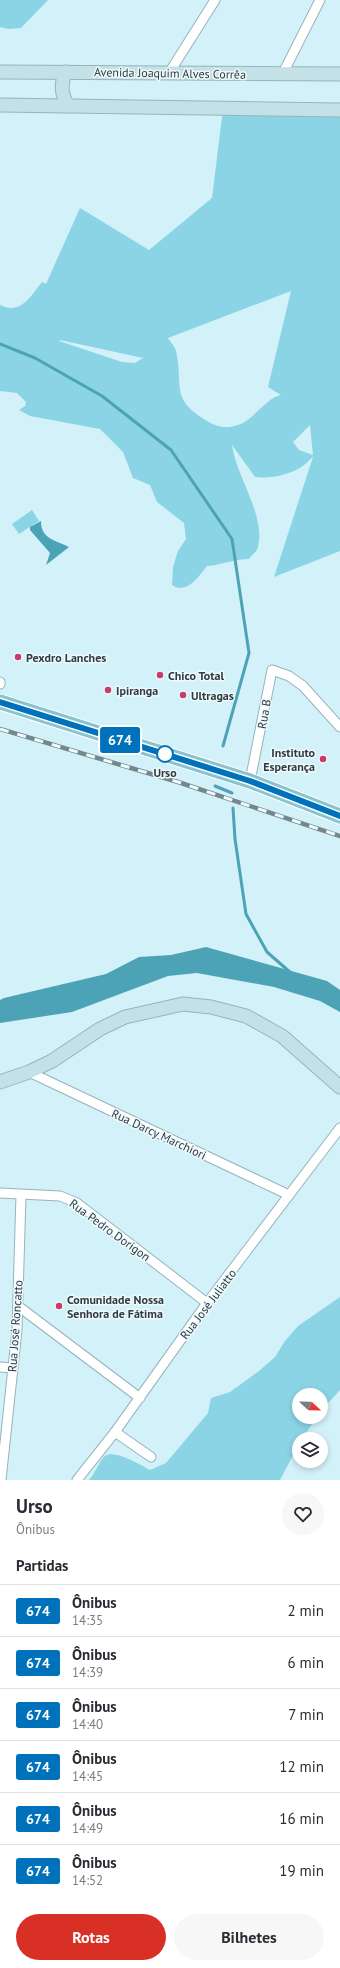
<!DOCTYPE html>
<html lang="pt">
<head>
<meta charset="utf-8">
<style>
  body { margin:0; font-family:"PT Sans",sans-serif; background:#f7f7f7; color:#2b2b33; height:100vh; display:flex; flex-direction:column; font-size:15px; white-space:nowrap }
  * { box-sizing:border-box; margin:0 }
  p { font-size:13px; color:#7c7c81 }
  .icon { flex:none; width:22px; height:22px; fill:none; stroke:currentColor; stroke-width:2; stroke-linecap:round; stroke-linejoin:round }
  .map { position:relative; height:1480px; overflow:hidden }
  .drawer { display:flex; flex-direction:column; background:#fff; flex:1 }
  .drawer>* { flex:none }
  .badge { padding:0 8px; border-radius:3px; font-size:14px; line-height:26px }
  .needle { width:26px; rotate:112deg }
  .controls { position:absolute; left:292px; top:1388px; display:grid; gap:8px }
  .controls a { display:grid; place-items:center; width:36px; height:36px; border-radius:50%; background:#fff; box-shadow:0 2px 6px #0003; font-size:20px }
  .map>.badge { position:absolute; translate:-50% -50%; box-shadow:0 0 0 2px #fff }
  h2 { padding:0 16px; font-size:15px; line-height:36px }
  .round { display:grid; place-items:center; flex:none; width:42px; height:42px; border-radius:21px; background:#f7f7f7 }
  .summary { display:flex; align-items:center; justify-content:space-between; height:68px; padding:0 16px }
  h1 { font-size:19px; font-weight:700; line-height:30px }
  .primary-button { display:flex; gap:8px; margin-top:auto; padding:8px 16px }
  .primary-button a { flex:1; height:46px; border-radius:24px; background:#d93025; color:#fff; font-size:16px; font-weight:700; line-height:46px; text-align:center }
  .primary-button a+a { background:#f7f7f7; color:#2b2b33 }
  ul { padding:0; list-style:none }
  li { display:flex; align-items:center; gap:12px; height:52px; padding:0 16px; border-top:1px solid #e1e1e2 }
  li div { flex:1 }
  li b { display:block; font-size:15px }
  li em { font-style:normal }
  li .badge { min-width:44px; font-weight:700; text-align:center }
  .map>svg:first-child { display:block }
  .green { fill:#8bd4e5; fill-rule:evenodd }
  .water { fill:#4da3b6 }
  .lines { fill:none; stroke-linecap:round; stroke-linejoin:round }
  .stream { stroke:#4da3b6; stroke-width:3 }
  .street-casing { stroke:#97b4bb; stroke-width:11 }
  .secondary-casing { stroke:#97b4bb; stroke-width:15 }
  .primary-casing { stroke:#fff; stroke-width:17 }
  .street { stroke:#fff; stroke-width:9 }
  .secondary { stroke:#c3e1e7; stroke-width:13 }
  .primary { stroke:#88c3cf; stroke-width:15 }
  .rail-casing { stroke:#74888c; stroke-width:4.5 }
  .rail { stroke:#eefafd; stroke-width:3; stroke-dasharray:9; stroke-linecap:butt }
  .line-casing { stroke:#fff; stroke-width:9 }
  .line { stroke:#0072bc; stroke-width:6 }
  .poi-dot { fill:#c83b6b; stroke:#eefafd; stroke-width:1.5 }
  .stop-dot { fill:#fff; stroke:#0072bc; stroke-width:2 }
  .labels { text-anchor:middle; dominant-baseline:central; stroke-width:3; stroke-linejoin:round; paint-order:stroke }
  .street-label { font-size:12px; fill:#2f3b3e; stroke:#eefafd }
  .poi-label { font-size:12px; font-weight:bold; fill:#2f3b3e; stroke:#eefafd; text-anchor:start }
  .stop-label { font-size:12px; font-weight:bold; fill:#2f3b3e; stroke:#eefafd }
</style>
</head>
<body>
<div class="map">
<svg width="340" height="1480" viewBox="0 0 340 1480">
  <rect width="100%" height="100%" fill="#d2f1f8"/>
  <g class="green">
    <polygon points="0,0 48,0 21,28 9,29 0,27"/>
    <path d="M 223,109 L 340,112 L 340,551 L 274,577 L 313,457 C 310,459 307,463 304,465 C 291,475 270,479 255,477 L 232,445 C 236,477 268,518 257,550 C 255,553 251,556 249,559 C 234,559 221,565 207,566 C 199,576 187,595 172,585 L 173,567 L 178,551 L 186,539 L 184,523 L 157,502 L 150,485 L 133,478 L 123,452 L 100,429 L 30,416 L 19,410 L 25,406 L 26,402 L 17,393 L 0,391 L 0,305 C 21,315 30,297 42,282 L 46,284 L 80,208 L 149,250 L 212,198 ZM 291,291 L 268,387 L 281,395 C 268,397 254,418 241,424 C 229,429 218,428 207,421 C 169,398 184,386 176,351 C 175,346 170,342 168,338 ZM 59,341 L 60,340 L 143,358 L 135,363 L 122,362 ZM 310,425 L 313,455 L 299,450 L 293,442 Z"/>
    <polygon points="32,510 39,521 19,534 12,524"/>
    <path d="M 340,1297 L 340,1390 L 321,1411 L 321,1395 L 299,1395 L 299,1417 L 317,1417 L 302,1439 L 299,1439 L 299,1444 L 280,1480 L 89,1480 C 95,1474 99,1461 105,1456 C 114,1449 141,1465 150,1470 L 166,1463 L 208,1413 L 211,1398 L 230,1392 L 259,1371 L 275,1357 L 285,1341 L 298,1326 Z"/>
  </g>
  <g class="water">
    <path d="M 41,521 C 41,539 55,540 69,547 L 46,565 L 50,553 L 30,530 L 30,527 Z"/>
    <polygon points="206,947 327,981 340,990 340,1012 320,1001 274,987 197,973 168,976 72,1012 0,1023 0,1000 4,998 106,974 139,957 171,955"/>
  </g>
  <g class="lines">
    <g class="stream">
      <polyline points="0,344 35,358 102,396 171,450 232,539 249,653 223,746"/>
      <polyline points="215,786 232,793"/>
      <polyline points="233,808 235,839 246,914 267,952 291,973"/>
    </g>
    <g class="street-casing">
      <g id="street">
        <polyline points="169,73 215,0"/>
        <polyline points="283,73 320,0"/>
        <polyline points="0,682 0,684"/>
        <polyline points="250,781 272,670 289,676 303,686 340,727"/>
        <polyline points="29,1072 289,1195"/>
        <polyline points="0,1193 60,1196 77,1203 207,1303"/>
        <polyline points="18,1306 140,1398"/>
        <polyline points="0,1367 12,1368"/>
        <polyline points="115,1432 151,1457"/>
        <polyline points="1,1480 17,1330 21,1195"/>
        <polyline points="77,1480 115,1432 207,1303 340,1128"/>
      </g>
    </g>
    <g class="secondary-casing">
      <g id="secondary">
        <polyline points="0,72 340,74"/>
        <path d="M 66,72 C 60,84 61,94 68,106"/>
        <polyline points="0,105 340,110"/>
        <polyline points="0,1082 29,1072 52,1061 100,1029 125,1017 183,1004 211,1007 246,1016 282,1036 340,1087"/>
      </g>
    </g>
    <g class="primary-casing">
      <polyline id="primary" points="0,702 250,781 340,816"/>
    </g>
    <use href="#street" class="street"/>
    <use href="#secondary" class="secondary"/>
    <use href="#primary" class="primary"/>
    <g class="rail-casing">
      <polyline id="rail" points="0,729 178,782 340,836"/>
    </g>
    <use href="#rail" class="rail"/>
  </g>
  <g class="lines">
    <g class="line-casing">
      <polyline id="line" points="0,702 250,781 340,816"/>
    </g>
    <use href="#line" class="line"/>
  </g>
  <g class="poi-dot">
    <circle cx="18" cy="657" r="4"/>
    <circle cx="160" cy="675" r="4"/>
    <circle cx="108" cy="690" r="4"/>
    <circle cx="183" cy="695" r="4"/>
    <circle cx="323" cy="759" r="4"/>
    <circle cx="59" cy="1306" r="4"/>
  </g>
  <circle class="stop-dot" cx="165" cy="754" r="8"/>
  <g class="labels">
    <g class="street-label">
      <text transform="translate(170 73) rotate(1)">Avenida Joaquim Alves Corrêa</text>
      <text transform="translate(264 714) rotate(-80)">Rua B</text>
      <text transform="translate(159 1134) rotate(25)">Rua Darcy Marchiori</text>
      <text transform="translate(110 1230) rotate(36)">Rua Pedro Dorigon</text>
      <text transform="translate(208 1304) rotate(-53)">Rua José Juliatto</text>
      <text transform="translate(15 1326) rotate(-86)">Rua José Roncatto</text>
    </g>
    <g class="poi-label">
      <text x="26" y="657">Pexdro Lanches</text>
      <text x="168" y="675">Chico Total</text>
      <text x="116" y="690">Ipiranga</text>
      <text x="191" y="695">Ultragas</text>
      <text x="315" y="752" text-anchor="end">Instituto<tspan x="315" dy="14">Esperança</tspan></text>
      <text x="67" y="1299">Comunidade Nossa<tspan x="67" dy="14">Senhora de Fátima</tspan></text>
    </g>
    <g class="stop-label">
      <text x="165" y="772">Urso</text>
    </g>
  </g>
</svg>
<div class="controls">
<a><svg class="needle" viewBox="-14 -14 28 28"><path d="M0-13l5 13h-10z" fill="#e53935"/><path d="M0 13l5-13h-10z" fill="#7c7c81"/></svg></a>
<a><svg class="icon" aria-label="layers" viewBox="0 0 24 24"><path d="M12 4l9 5-9 5-9-5zM3 14l9 5 9-5"/></svg></a>
</div>
<b class="badge" style="left:120px;top:740px;background:#0072bc;color:#fff">674</b>
</div>
<section class="drawer">
<div class="summary"><div><h1>Urso</h1><p>Ônibus</p></div><a class="round"><svg class="icon" aria-label="heart" viewBox="0 0 24 24"><path d="M12 20l-8-8c-3-5 5-10 8-4 3-6 11-1 8 4z"/></svg></a></div>
<h2>Partidas</h2>
<ul>
<li><span class="badge" style="background:#0072bc;color:#fff">674</span><div><b>Ônibus</b><p>14:35</p></div><em>2 min</em></li>
<li><span class="badge" style="background:#0072bc;color:#fff">674</span><div><b>Ônibus</b><p>14:39</p></div><em>6 min</em></li>
<li><span class="badge" style="background:#0072bc;color:#fff">674</span><div><b>Ônibus</b><p>14:40</p></div><em>7 min</em></li>
<li><span class="badge" style="background:#0072bc;color:#fff">674</span><div><b>Ônibus</b><p>14:45</p></div><em>12 min</em></li>
<li><span class="badge" style="background:#0072bc;color:#fff">674</span><div><b>Ônibus</b><p>14:49</p></div><em>16 min</em></li>
<li><span class="badge" style="background:#0072bc;color:#fff">674</span><div><b>Ônibus</b><p>14:52</p></div><em>19 min</em></li>
</ul>
<div class="primary-button"><a>Rotas</a><a>Bilhetes</a></div>
</section>
</body>
</html>
